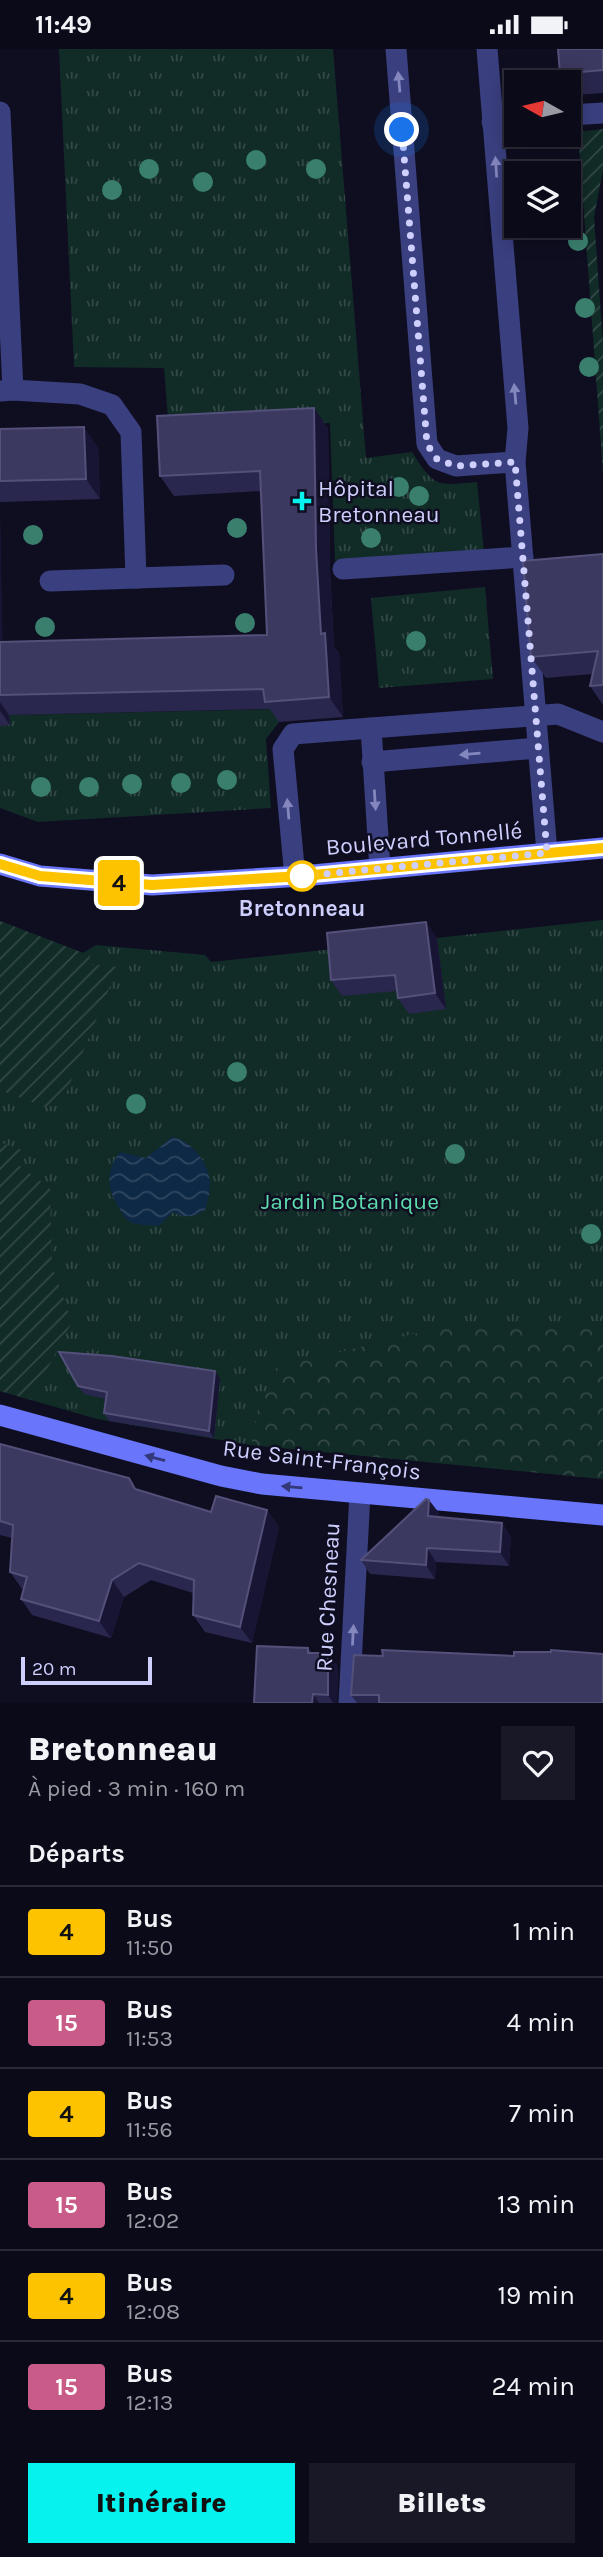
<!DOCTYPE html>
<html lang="fr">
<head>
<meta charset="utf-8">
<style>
  body { margin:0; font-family:Karla,sans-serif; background:#191826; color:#f1f3f6; height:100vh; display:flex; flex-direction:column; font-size:26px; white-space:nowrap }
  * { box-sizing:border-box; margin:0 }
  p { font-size:23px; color:#9a9aa2 }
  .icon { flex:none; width:38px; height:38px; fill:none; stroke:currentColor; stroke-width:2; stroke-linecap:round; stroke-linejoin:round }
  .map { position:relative; height:1654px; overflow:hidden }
  .details { display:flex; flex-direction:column; background:#0b0a19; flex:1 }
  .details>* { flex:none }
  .badge { padding:0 14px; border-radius:5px; font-size:24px; line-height:46px }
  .needle { width:46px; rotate:278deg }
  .tools { position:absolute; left:504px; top:21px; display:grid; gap:14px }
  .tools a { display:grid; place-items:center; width:77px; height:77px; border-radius:0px; background:#0b0a19; box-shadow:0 4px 18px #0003,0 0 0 2px #2b2b38; font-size:35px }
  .scale { position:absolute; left:21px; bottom:18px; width:131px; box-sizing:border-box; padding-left:7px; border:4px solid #cfcffe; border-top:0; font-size:19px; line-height:24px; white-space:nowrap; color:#cfcffe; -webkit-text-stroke:5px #0f0e21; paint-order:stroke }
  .you { position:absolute; width:35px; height:35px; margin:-18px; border:5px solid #fff; border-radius:50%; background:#1a73e8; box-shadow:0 0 0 10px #1a73e833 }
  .map>.badge { position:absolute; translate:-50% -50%; box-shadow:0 0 0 4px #fff }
  h2 { padding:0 28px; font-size:26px; line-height:63px }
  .round { display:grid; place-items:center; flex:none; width:74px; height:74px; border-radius:0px; background:#191826 }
  .summary { display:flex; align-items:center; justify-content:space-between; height:119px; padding:0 28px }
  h1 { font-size:33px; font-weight:800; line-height:52px }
  .cta { display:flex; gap:14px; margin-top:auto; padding:14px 28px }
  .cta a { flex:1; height:80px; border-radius:0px; background:#06f2ee; color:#111; font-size:28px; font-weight:800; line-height:80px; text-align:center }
  .cta a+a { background:#191826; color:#f1f3f6 }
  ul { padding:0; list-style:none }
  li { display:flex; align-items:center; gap:21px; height:91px; padding:0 28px; border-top:2px solid #2b2b38 }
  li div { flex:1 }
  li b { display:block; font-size:26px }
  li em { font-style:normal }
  li .badge { min-width:77px; font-weight:700; text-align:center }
  .status { display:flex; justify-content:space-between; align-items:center; height:49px; padding:0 35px; background:#0b0a19; direction:ltr }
  .status svg { height:19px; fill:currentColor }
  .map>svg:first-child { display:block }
  .grass { fill:url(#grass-tufts) }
  .forest { fill:url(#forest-crowns) }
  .garden { fill:url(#garden-furrows) }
  .water { fill:url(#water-waves) }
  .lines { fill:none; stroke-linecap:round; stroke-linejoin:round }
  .lane { stroke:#3a3f7f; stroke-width:21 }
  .street { stroke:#3a3f7f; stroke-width:21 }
  .secondary { stroke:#6976fb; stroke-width:21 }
  .tree { fill:#3a7f6e }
  .wall { fill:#2a274e }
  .shaded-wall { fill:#181534 }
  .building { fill:#3c3961; stroke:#53507a; stroke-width:2 }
  .oneway { fill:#8487be }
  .oneway2 { fill:#333878 }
  .line-casing { stroke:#fff; stroke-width:16 }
  .line { stroke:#fdc300; stroke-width:10 }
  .walk { stroke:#cfcffe; stroke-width:7; stroke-dasharray:0 12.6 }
  .poi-dot { fill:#06f2ee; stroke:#0f0e21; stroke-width:2.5 }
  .stop-dot { fill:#fff; stroke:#fdc300; stroke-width:3.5 }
  .labels { text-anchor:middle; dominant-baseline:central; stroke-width:5; stroke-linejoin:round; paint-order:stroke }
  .poi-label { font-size:23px; fill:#cfcffe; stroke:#0f0e21; text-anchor:start }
  .street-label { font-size:23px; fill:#cfcffe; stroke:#0f0e21 }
  .stop-label { font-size:23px; font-weight:bold; fill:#cfcffe; stroke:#0f0e21 }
  .park-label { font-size:23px; fill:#5ddcad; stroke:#0f0e21 }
</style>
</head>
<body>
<div class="status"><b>11:49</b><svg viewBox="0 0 49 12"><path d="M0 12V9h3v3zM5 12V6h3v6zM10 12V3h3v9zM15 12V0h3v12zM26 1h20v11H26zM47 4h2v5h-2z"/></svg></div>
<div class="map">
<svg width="603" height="1654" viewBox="0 0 603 1654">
  <defs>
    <pattern id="grass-tufts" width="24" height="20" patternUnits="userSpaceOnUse" patternTransform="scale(1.75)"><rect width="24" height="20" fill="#112b27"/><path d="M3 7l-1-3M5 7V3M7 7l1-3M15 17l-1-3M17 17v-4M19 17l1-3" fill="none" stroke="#334947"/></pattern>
    <pattern id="forest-crowns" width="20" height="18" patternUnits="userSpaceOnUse" patternTransform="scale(1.75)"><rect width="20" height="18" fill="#112b27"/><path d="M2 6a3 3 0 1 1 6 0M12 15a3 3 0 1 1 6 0" fill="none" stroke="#334947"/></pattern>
    <pattern id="garden-furrows" width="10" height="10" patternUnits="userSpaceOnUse" patternTransform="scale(1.75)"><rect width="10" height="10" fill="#112b27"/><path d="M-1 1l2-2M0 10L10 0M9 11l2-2" fill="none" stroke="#334947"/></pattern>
    <pattern id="water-waves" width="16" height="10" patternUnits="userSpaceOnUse" patternTransform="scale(1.75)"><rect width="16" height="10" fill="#0e2945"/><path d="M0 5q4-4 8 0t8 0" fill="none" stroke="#304761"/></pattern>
  </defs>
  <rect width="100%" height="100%" fill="#0f0e21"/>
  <g class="grass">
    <path d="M 59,0 L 333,0 L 366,409 L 412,403 C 434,438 436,437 477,433 L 484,503 L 335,512 L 330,374 L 169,382 L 164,319 L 74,318 Z"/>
    <polygon points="485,538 493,630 379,639 371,549"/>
    <polygon points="277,660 279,673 266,690 271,759 38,773 0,759 0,677 10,676 9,666"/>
    <polygon points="603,871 603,1430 251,1396 97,1370 0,1342 0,872 83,904 96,896 205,906 211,913"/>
  </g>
  <polygon class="forest" points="603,1272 603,1430 251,1396 259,1356 279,1318 458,1274"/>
  <g class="garden">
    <polygon points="603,80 603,121 594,168 603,295 603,424 578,83"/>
    <polygon points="0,872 83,904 91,900 89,915 118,918 61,1056 45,1058 0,1041"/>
    <polygon points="0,1093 22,1101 17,1115 50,1139 52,1217 72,1273 31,1351 0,1342"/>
  </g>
  <path class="water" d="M 172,1088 C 190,1091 205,1109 209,1127 C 212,1138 208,1150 205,1161 C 194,1168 185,1170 173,1163 L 159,1177 C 149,1176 134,1177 126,1170 C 125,1169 120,1161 120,1160 C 107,1141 105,1121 120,1103 L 146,1109 Z"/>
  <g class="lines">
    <g class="lane">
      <polyline points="396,0 427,395 437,410 456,417 515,413"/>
      <polyline points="487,0 518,379 515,413 547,804"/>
      <polyline points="0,63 13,341"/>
      <polyline points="569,66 603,64"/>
      <polyline points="492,73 516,71"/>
      <polyline points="0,342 13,341 80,345 112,356 131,383 136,529"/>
      <polyline points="343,520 523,508"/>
      <polyline points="50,532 224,526"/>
      <polyline points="371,679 558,665 603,683"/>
      <polyline points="372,713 538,699"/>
      <polyline points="295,828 283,700 293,685 371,679 380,820"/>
    </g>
    <polyline class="street" points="349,1654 360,1444"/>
    <g class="secondary">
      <polyline points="0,815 40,827 152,836 302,827 603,799"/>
      <polyline points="0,1366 221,1427 262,1435 603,1466"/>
    </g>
  </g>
  <g class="tree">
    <circle cx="256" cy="111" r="10"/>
    <circle cx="149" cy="120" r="10"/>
    <circle cx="316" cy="120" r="10"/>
    <circle cx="203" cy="133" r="10"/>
    <circle cx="112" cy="141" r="10"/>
    <circle cx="578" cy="192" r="10"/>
    <circle cx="585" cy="259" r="10"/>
    <circle cx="589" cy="318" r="10"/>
    <circle cx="399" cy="438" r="10"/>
    <circle cx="419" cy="447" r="10"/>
    <circle cx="237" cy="479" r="10"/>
    <circle cx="33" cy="486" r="10"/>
    <circle cx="371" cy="489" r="10"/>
    <circle cx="245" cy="574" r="10"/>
    <circle cx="45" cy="578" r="10"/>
    <circle cx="416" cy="592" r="10"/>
    <circle cx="227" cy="731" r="10"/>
    <circle cx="181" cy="734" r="10"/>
    <circle cx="132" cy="735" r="10"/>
    <circle cx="41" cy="738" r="10"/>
    <circle cx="89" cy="738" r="10"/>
    <circle cx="237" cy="1023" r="10"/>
    <circle cx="136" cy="1055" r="10"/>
    <circle cx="455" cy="1105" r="10"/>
    <circle cx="591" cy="1185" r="10"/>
  </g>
  <g class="wall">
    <polygon points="603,0 603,44 575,46 569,38 569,33 565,33 560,25"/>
    <polygon points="328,379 330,520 334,598 339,604 343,668 279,673 270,660 9,666 10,676 0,677 0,469 2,593 267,586 261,442 174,447 160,427"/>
    <polygon points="0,380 98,398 100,450 0,453"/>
    <polygon points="603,505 603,656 590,637 592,625 546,629 531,608"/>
    <polygon points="437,889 446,960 409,965 398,949 397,942 342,947 331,931"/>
    <polygon points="220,1330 214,1389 109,1372 104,1364 106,1350 84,1345 78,1337"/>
    <polygon points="0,1395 138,1441 211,1463 267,1461 279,1478 252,1594 205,1583 193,1566 193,1544 151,1531 124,1548 111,1589 32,1566 21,1550 23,1540 22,1540 10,1523 12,1489 0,1486"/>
    <polygon points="439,1464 439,1468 502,1474 511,1488 509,1517 436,1513 435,1530 370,1525 361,1511"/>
    <polygon points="308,1599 312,1604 328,1604 338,1618 337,1654 254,1654"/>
    <polygon points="383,1607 514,1607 603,1654 357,1654 351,1646"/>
  </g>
  <g class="shaded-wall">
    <polygon points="314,359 328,379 330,520 334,598 339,604 343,668 329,648 321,585 316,500"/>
    <polygon points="84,378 98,398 100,450 86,430"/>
    <polygon points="0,469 3,613 0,609"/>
    <polygon points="0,653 9,666 10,676 0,662"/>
    <polygon points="426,873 437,889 446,960 435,944"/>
    <polygon points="215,1322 220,1330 214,1389 209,1382"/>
    <polygon points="429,1451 439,1464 438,1480 428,1467"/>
    <polygon points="267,1461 279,1478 252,1594 240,1578"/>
    <polygon points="502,1474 511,1488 509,1517 500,1503"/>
    <polygon points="427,1499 436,1513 435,1530 426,1516"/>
    <polygon points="112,1531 124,1548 111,1589 99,1572"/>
    <polygon points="328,1604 338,1618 337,1654 333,1654 328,1646"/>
    <polygon points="313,1645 319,1654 312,1654"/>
  </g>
  <g class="building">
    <polygon points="558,0 603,0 603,21 560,25"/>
    <polygon points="314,359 316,500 321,585 325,584 329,648 265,653 263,640 0,646 0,593 267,586 260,422 160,427 157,367"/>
    <polygon points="84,378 86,430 0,432 0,380"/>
    <polygon points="603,505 603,636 590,637 598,602 531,608 523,512"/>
    <polygon points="426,873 435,944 398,949 395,926 331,931 327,884"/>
    <polygon points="59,1303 112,1307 215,1322 209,1382 104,1364 107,1343 78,1337"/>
    <polygon points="0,1395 129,1429 135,1440 211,1463 216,1447 267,1461 240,1578 193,1566 194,1531 139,1514 112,1531 99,1572 21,1550 27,1528 10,1523 13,1476 0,1472"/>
    <polygon points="426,1450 429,1451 428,1467 502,1474 500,1503 427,1499 426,1516 361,1511"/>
    <polygon points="257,1597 308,1599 308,1604 328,1604 328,1646 313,1645 312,1654 254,1654"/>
    <polygon points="382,1601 514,1607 514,1603 551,1603 551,1601 603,1605 603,1654 379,1654 379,1646 351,1646 354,1606 383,1607"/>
  </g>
  <defs><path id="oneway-solid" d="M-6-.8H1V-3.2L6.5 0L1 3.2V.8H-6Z" transform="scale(1.75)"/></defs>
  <g class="oneway">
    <use href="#oneway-solid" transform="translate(399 33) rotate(-95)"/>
    <use href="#oneway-solid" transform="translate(496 118) rotate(-94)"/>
    <use href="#oneway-solid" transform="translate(515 345) rotate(-95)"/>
    <use href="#oneway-solid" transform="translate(470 705) rotate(175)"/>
    <use href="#oneway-solid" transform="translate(375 751) rotate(86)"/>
    <use href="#oneway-solid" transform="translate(288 760) rotate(-95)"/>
    <use href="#oneway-solid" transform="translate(353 1586) rotate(-87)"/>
  </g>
  <g class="oneway2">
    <use href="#oneway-solid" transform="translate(155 1409) rotate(-165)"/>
    <use href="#oneway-solid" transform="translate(292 1438) rotate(-175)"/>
  </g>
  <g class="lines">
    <g class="line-casing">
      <polyline id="line" points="0,815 40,827 152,836 302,827 603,799"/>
    </g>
    <use href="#line" class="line"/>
    <polyline class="walk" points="302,827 547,804 515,413 456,417 437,410 427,395 402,81"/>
  </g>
  <path class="poi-dot" d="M298.5 441.5h7v7h7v7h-7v7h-7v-7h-7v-7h7z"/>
  <circle class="stop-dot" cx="302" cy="827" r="14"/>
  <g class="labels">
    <g class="poi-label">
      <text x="318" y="439">Hôpital<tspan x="318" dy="26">Bretonneau</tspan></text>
    </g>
    <g class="street-label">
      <text transform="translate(424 790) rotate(-5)">Boulevard Tonnellé</text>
      <text transform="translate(322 1411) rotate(7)">Rue Saint-François</text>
      <text transform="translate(328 1548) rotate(-87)">Rue Chesneau</text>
    </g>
    <g class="stop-label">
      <text x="302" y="859">Bretonneau</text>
    </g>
    <g class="park-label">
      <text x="350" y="1152">Jardin Botanique</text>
    </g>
  </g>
</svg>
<div class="tools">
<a><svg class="needle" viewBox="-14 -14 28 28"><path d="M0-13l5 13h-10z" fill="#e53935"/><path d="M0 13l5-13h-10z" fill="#9a9aa2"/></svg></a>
<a><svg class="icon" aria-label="layers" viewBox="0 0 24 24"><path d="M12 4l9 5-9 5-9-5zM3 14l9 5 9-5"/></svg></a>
</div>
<div class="scale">20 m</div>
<div class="you" style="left:402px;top:81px"></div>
<b class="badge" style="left:119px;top:834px;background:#fdc300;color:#111">4</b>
</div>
<section class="details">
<div class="summary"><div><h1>Bretonneau</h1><p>À pied · 3 min · 160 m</p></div><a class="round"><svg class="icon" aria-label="heart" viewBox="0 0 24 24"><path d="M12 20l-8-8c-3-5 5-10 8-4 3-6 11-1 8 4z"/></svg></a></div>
<h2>Départs</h2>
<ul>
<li><span class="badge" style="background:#fdc300;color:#111">4</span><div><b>Bus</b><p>11:50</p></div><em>1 min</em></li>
<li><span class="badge" style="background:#c95b89;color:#fff">15</span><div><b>Bus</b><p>11:53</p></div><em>4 min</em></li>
<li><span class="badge" style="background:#fdc300;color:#111">4</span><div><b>Bus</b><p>11:56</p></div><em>7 min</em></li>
<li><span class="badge" style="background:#c95b89;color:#fff">15</span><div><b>Bus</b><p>12:02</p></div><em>13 min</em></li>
<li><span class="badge" style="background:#fdc300;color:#111">4</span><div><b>Bus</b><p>12:08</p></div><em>19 min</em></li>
<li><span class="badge" style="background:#c95b89;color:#fff">15</span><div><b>Bus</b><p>12:13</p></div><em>24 min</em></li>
</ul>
<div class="cta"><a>Itinéraire</a><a>Billets</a></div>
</section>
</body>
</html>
